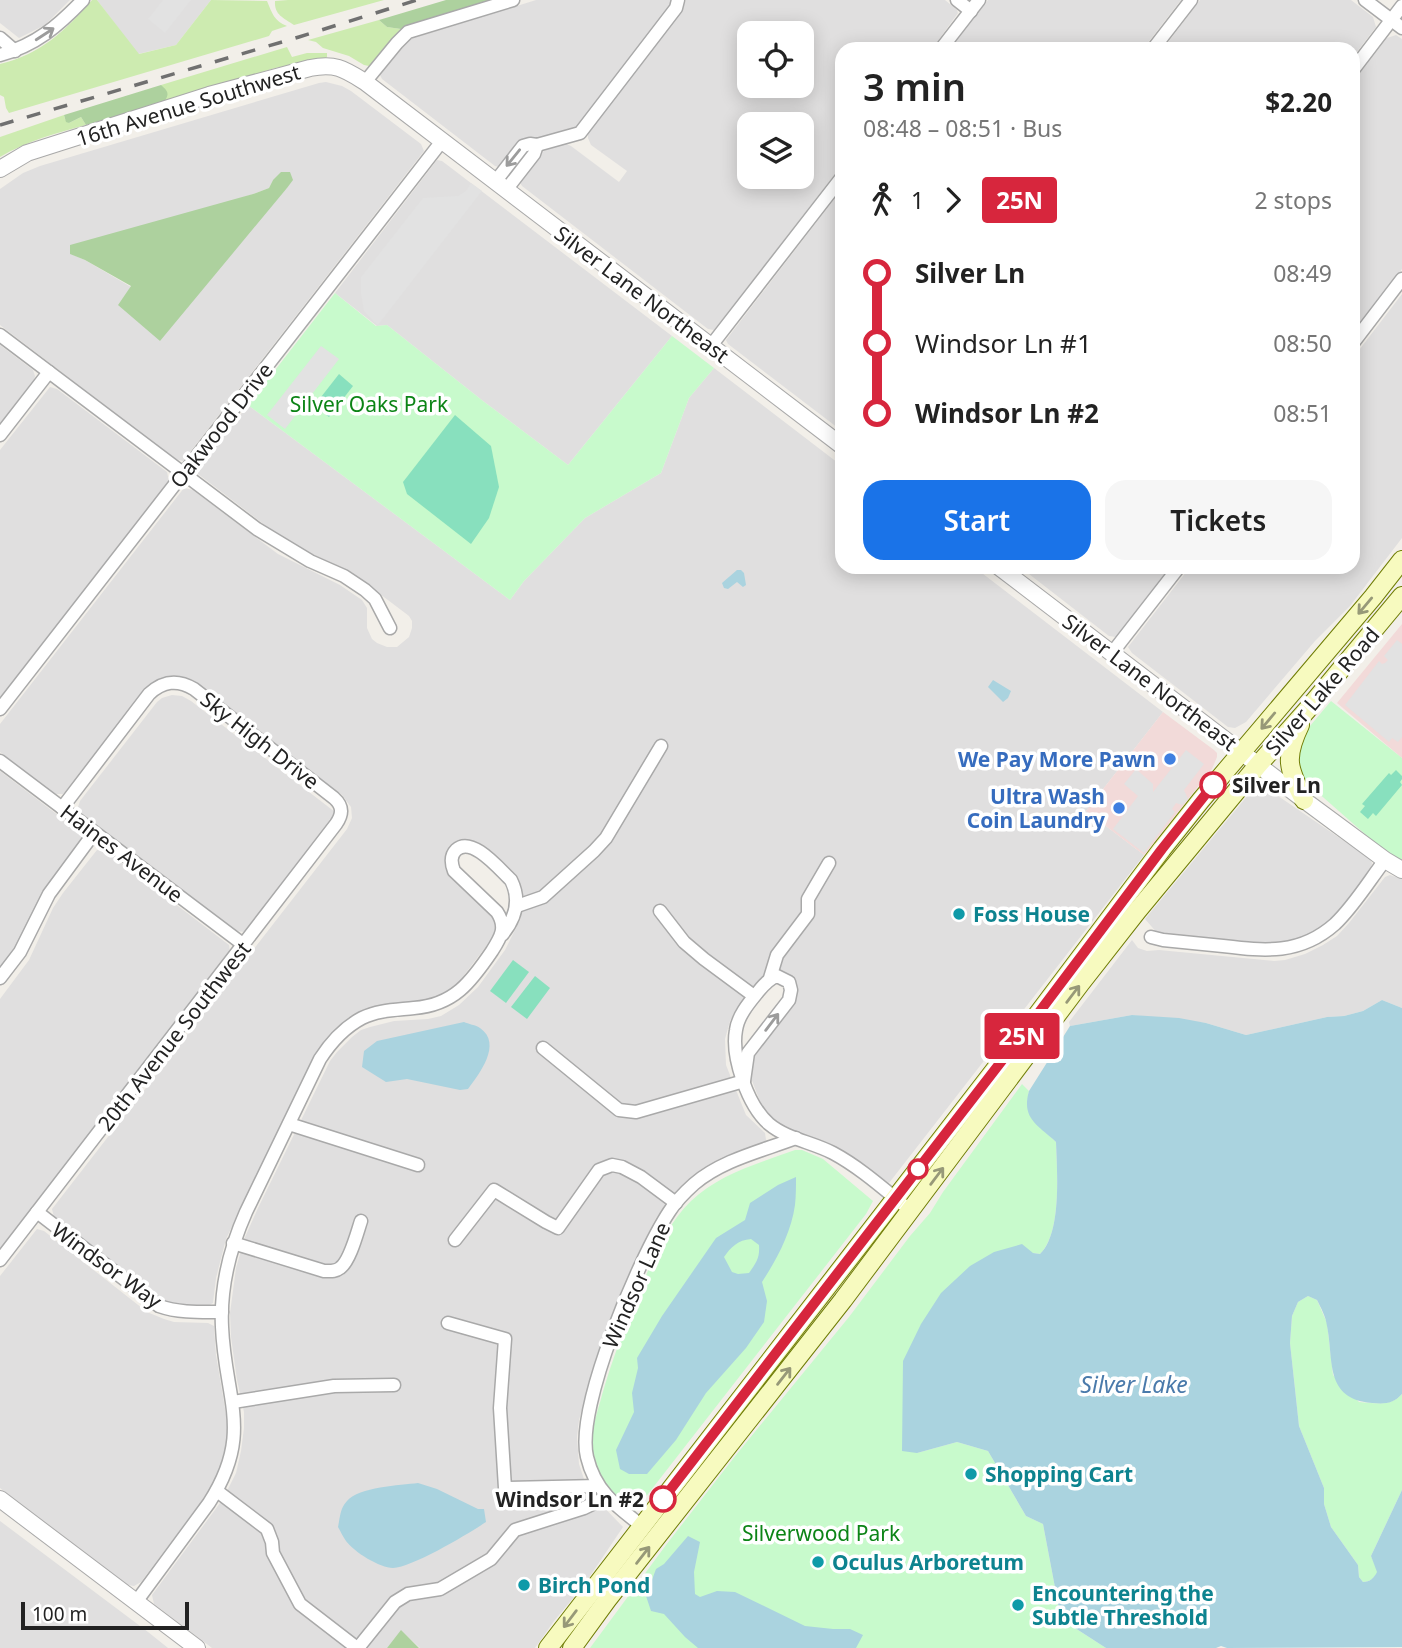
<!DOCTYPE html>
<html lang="en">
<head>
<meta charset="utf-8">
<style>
  body { margin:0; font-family:"Noto Sans",sans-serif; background:#f6f6f6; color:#222; height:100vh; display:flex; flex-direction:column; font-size:26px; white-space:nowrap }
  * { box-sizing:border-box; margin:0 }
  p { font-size:23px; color:#767676 }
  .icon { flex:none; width:38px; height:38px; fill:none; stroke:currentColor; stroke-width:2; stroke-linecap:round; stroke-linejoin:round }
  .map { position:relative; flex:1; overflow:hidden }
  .drawer { position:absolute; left:835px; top:42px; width:525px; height:532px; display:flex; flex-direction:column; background:#fff; border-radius:21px; box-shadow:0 4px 18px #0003 }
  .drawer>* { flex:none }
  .badge { padding:0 14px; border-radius:5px; font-size:24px; line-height:46px }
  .buttons { position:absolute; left:737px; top:21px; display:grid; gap:14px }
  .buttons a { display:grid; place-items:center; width:77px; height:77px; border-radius:14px; background:#fff; box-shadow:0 4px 18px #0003; font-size:35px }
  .scale { position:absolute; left:21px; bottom:18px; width:168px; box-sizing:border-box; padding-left:7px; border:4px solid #222; border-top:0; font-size:19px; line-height:24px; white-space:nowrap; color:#222; -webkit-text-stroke:5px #fff; paint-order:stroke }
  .map>.badge { position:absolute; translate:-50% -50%; box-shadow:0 0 0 4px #fff }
  .legs { display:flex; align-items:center; gap:10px; height:77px; padding:0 28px; font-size:23px }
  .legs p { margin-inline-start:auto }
  .head { display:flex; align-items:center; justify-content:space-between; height:119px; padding:0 28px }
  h1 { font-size:38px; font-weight:600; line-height:52px }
  .action { display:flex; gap:14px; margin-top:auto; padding:14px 28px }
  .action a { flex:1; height:80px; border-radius:21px; background:#1a73e8; color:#fff; font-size:28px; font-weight:600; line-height:80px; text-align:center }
  .action a+a { background:#f6f6f6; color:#222 }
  ul { padding:0 28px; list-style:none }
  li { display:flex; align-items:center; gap:24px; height:70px; font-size:26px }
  li i { display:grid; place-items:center; width:10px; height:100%; margin:0 9px; background:currentColor }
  li i::after { content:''; width:18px; height:18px; margin:-9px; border:5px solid; border-radius:50%; background:#fff }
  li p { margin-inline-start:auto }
  li:first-child i { background:linear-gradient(#0000 50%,currentColor 0) }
  li:last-child i { background:linear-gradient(currentColor 50%,#0000 0) }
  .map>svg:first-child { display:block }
  .residential { fill:#e0dfdf; fill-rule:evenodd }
  .commercial { fill:#f2dad9 }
  .grass { fill:#cdebb0 }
  .forest { fill:#add19e }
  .park { fill:#c8facc }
  .pitch { fill:#88e0be }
  .parking { fill:#e2e2e2 }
  .water { fill:#aad3df; fill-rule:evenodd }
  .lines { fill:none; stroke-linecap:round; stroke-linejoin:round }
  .minor-casing { stroke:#a9a9a9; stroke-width:15 }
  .tertiary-casing { stroke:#a9a9a9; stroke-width:18 }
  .secondary-casing { stroke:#707d05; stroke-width:20 }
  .minor { stroke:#fff; stroke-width:12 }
  .tertiary { stroke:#fff; stroke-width:16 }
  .secondary { stroke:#f7fabf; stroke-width:18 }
  .rail { stroke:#707070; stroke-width:3.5; stroke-dasharray:14 14; stroke-linecap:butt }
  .oneway { stroke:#9c9c9c }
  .oneway2 { stroke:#979978 }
  .line-1-casing { stroke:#fff; stroke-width:16 }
  .line-1 { stroke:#d7263d; stroke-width:10 }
  .shop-dot { fill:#3f7fe0; stroke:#fff; stroke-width:2.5 }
  .stop-1-dot { fill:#fff; stroke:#d7263d; stroke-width:3.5 }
  .culture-dot { fill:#0f9aa8; stroke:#fff; stroke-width:2.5 }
  .labels { text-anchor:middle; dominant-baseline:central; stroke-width:7; stroke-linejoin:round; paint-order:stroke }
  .street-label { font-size:21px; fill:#222; stroke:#fff }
  .park-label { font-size:21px; fill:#0c8416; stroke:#fff }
  .shop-label { font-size:21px; font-weight:bold; fill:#366cbe; stroke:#fff; text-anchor:end }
  .stop-label { font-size:21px; font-weight:bold; fill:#222; stroke:#fff; text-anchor:start }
  .culture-label { font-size:21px; font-weight:bold; fill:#0d838f; stroke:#fff; text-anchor:start }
  .water-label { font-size:23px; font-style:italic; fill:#4a7aab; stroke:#fff }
</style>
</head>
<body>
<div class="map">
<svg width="1402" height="1648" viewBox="0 0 1402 1648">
  <rect width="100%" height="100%" fill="#f2efe9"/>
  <g class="residential">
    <polygon points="0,0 70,0 45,25 19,38 0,23"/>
    <polygon points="97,0 211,0 176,45 138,54"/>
    <polygon points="536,0 673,0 672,3 579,124 576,127 520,144 499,167 495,166 382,79 380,75 410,39"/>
    <path d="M 686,0 L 945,0 L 957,10 L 958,13 L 932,49 L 842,49 L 842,165 L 714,330 L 708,329 L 522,186 L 519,181 L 542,152 L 558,144 L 564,143 L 571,146 L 619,182 L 627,171 L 591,145 L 588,138 L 588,134 L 592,126 L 681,12 ZM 749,33 L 802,33 L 802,86 L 749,86 ZM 749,124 L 802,124 L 802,177 L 749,177 Z"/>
    <polygon points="988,0 1181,0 1143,49 950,49"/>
    <polygon points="1200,0 1351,0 1373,17 1376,27 1353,57 1353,49 1163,49"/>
    <polygon points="1396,35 1402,39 1402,269 1353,333 1353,82 1387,38"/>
    <path d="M 326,82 L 342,86 L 351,91 L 421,144 L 424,151 L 183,461 L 175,459 L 0,325 L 0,189 L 23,173 L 40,166 L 319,83 ZM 273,180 L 287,188 L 118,305 L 131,287 L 85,260 L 71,254 L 253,194 L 269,188 Z"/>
    <polygon points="437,160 442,161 672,336 568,465 483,401 387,325 377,326 335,293"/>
    <polygon points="842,189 842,431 728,344 726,340"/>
    <polygon points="1402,294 1402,538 1350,606 1315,641 1246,722 1235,728 1228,727 1132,653 1128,647 1190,567 1353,567 1353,358"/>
    <polygon points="0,345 33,370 35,376 34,380 0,423"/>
    <polygon points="714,368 842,466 842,567 974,567 1163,712 1086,811 1144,855 889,1183 840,1149 785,1128 767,1113 761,1104 751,1078 751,1064 754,1056 794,999 773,972 763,976 737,1008 730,1021 725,1039 726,1065 746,1115 765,1133 766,1140 763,1144 693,1177 675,1193 656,1218 636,1258 613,1312 597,1356 579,1420 577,1437 579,1464 585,1482 592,1495 623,1527 584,1585 554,1621 535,1648 420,1648 401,1631 387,1648 212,1648 154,1604 152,1595 223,1499 236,1473 241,1451 244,1428 244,1412 237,1380 231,1337 230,1313 236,1268 245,1237 258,1208 330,1061 337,1052 352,1037 361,1030 370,1027 394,1021 428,1019 441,1016 459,1005 478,987 505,950 520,920 523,909 521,895 476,846 448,859 494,918 496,924 494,936 455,987 448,993 432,1001 371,1008 358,1012 349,1017 324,1042 313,1059 226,1239 216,1278 213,1303 208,1306 186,1306 163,1301 54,1217 52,1209 347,829 352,818 351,807 342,795 205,691 167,678 63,794 56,794 51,791 0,752 0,724 184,488 193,490 278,554 340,585 362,600 367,608 367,628 372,639 377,643 387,647 397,647 409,637 412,628 412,621 409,616 351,572 293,545 278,535 198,474 198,469 248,405 510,600 524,581 585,518 661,473 689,398"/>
    <polygon points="50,387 57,389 167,472 169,481 0,698 0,450"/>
    <polygon points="1020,567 1170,567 1116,637 1109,636"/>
    <polygon points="172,695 182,696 191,701 335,812 336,817 245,932 236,931 81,813 78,807 80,801 157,702 162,698"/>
    <polygon points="0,771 80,832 83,836 81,842 19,944 0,972"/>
    <polygon points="1262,785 1369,858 1372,863 1371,869 1355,892 1322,928 1292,942 1258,945 1158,934 1145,919 1253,789 1260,787"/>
    <polygon points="97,850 106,851 229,945 230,952 0,1250 0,999 29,960 53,908 63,893"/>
    <polygon points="1390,875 1402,879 1402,1008 1382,1000 1363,1011 1344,1016 1327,1017 1246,1035 1206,1023 1132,1015 1070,1026 1069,1022 1132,940 1138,948 1147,951 1159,950 1274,961 1285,960 1305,954 1323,945 1337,936 1349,923 1385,877"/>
    <polygon points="37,1229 44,1231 147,1312 164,1319 174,1322 208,1323 214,1326 216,1355 227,1420 227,1441 223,1461 218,1475 204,1498 141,1582 134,1586 128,1585 0,1488 0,1276"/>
    <polygon points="0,1521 148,1632 168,1648 0,1648"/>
  </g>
  <g class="commercial">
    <polygon points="1402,624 1402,758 1337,703"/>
    <polygon points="1163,712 1214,750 1217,753 1217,757 1212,769 1144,855 1086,811"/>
  </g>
  <g class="grass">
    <path d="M 92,0 L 97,0 L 139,54 L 176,45 L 211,0 L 267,1 C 272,13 274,21 287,26 L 272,31 L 269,36 L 9,113 L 6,108 L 4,97 L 0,95 L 0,64 C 41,54 65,31 92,0 Z"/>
    <path d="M 288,0 L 384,0 L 294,25 C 284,18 274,15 275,1 Z"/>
    <polygon points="379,20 387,27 401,29 369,66 364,65 349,56 323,48 316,42 308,40"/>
    <polygon points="287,47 292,57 307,53 327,53 327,57 325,59 275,68 164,102 161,85"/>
    <path d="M 64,115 L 65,119 L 69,123 L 81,117 L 86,125 C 56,133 27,141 0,157 L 0,137 Z"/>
  </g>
  <g class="forest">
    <polygon points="446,0 495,0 401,29 387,27 379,20"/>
    <path d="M 161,85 C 168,91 170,94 164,102 L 86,125 L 81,117 L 69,123 L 66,122 L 64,115 Z"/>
    <polygon points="281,172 290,172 293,180 287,188 160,341 118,305 131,286 85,260 70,254 70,245 253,194 269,188 273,180"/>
    <polygon points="401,1630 419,1648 420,1648 387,1648"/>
  </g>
  <g class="park">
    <polygon points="335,293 376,326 387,325 483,401 568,465 672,336 714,368 689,398 661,473 585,518 524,581 510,600 248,405"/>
    <polygon points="1331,701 1402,758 1402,861 1374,842 1299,776 1294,745"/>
    <path d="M 1022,1084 L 1029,1091 C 1023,1114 1041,1128 1056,1142 C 1057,1172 1062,1233 1040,1254 L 1033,1253 L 917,1453 L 957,1442 L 988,1451 L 1026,1516 L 1043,1524 L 1061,1619 L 1106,1648 L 590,1648 L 666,1545 L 736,1455 L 849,1317 L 910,1236 L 930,1213 L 943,1192 Z"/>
    <path d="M 795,1150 L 802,1150 L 823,1159 L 873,1201 L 866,1214 L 634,1512 C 611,1497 592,1471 592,1442 C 592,1426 598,1410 602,1395 C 612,1360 625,1327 638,1294 C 652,1262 665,1226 691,1201 C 719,1174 759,1163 795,1150 Z"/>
    <path d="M 1308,1296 L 1317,1300 L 1327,1323 L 1333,1375 L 1359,1402 C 1375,1403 1391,1407 1402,1394 L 1402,1490 L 1371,1556 L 1378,1572 C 1374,1578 1370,1582 1363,1582 L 1359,1577 L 1358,1565 L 1331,1527 L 1324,1504 L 1324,1488 L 1299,1426 L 1290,1343 L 1292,1316 L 1298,1302 Z"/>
  </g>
  <g class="pitch">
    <polygon points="339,374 353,386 329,417 314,406"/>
    <polygon points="455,415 491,446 499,487 489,518 471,544 407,494 403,482"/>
    <polygon points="1396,770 1402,776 1402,779 1400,782 1402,785 1376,816 1373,813 1368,819 1360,812 1365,806 1362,804 1389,773 1391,775"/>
    <polygon points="513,960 529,972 506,1003 490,991"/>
    <polygon points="535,976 550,988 527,1019 511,1007"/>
  </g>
  <g class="parking">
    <polygon points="163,0 191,0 165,33 148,19"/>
    <polygon points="471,183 482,191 378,325 374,322 364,311 361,293 361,277 423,198 458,196 466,191"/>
    <polygon points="321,346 339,359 285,429 267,415"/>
    <polygon points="1397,640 1402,644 1402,737 1398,742 1392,738 1389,742 1345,705 1379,661 1382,664 1385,663 1388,660 1384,656"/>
    <polygon points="1186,750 1204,764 1184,790 1188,799 1182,805 1176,803 1172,809 1175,812 1144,853 1113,829 1138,796 1124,784 1136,769 1153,784 1153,792"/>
  </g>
  <g class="water">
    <polygon points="737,570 741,570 744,573 746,585 743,587 737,582 728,589 724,588 722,583"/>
    <polygon points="993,680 1011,691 1008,698 1003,702 988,687"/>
    <path d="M 1382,1000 L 1402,1008 L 1402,1394 C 1393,1404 1385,1404 1372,1403 C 1324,1399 1334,1360 1327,1326 C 1326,1317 1321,1308 1317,1300 L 1308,1296 L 1298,1302 L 1292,1316 L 1290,1343 L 1299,1426 L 1324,1488 L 1324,1504 L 1331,1527 L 1358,1565 L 1359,1577 L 1363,1582 C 1370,1582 1374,1578 1377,1572 L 1371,1556 L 1402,1490 L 1402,1647 L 1227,1648 L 1221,1646 L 1216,1648 L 1106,1648 L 1061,1619 L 1043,1524 L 1026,1516 L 988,1451 L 957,1442 L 917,1453 L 902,1451 L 903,1361 L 921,1324 L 941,1293 L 970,1266 L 994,1252 L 1022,1244 L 1033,1253 L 1040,1254 C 1062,1233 1057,1171 1056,1142 C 1038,1125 1021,1119 1029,1091 L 1070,1026 L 1132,1015 L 1179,1018 L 1206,1023 L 1246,1035 L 1327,1017 L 1344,1016 L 1363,1011 Z"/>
    <path d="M 464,1022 C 468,1024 476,1025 480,1028 C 503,1044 479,1074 468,1089 L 460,1090 L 407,1079 L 386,1082 L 362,1067 L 364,1051 L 377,1041 Z"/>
    <path d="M 796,1177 C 796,1186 796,1196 795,1205 C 791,1233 777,1259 762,1282 L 767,1301 L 764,1322 L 746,1348 L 706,1393 L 676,1440 L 647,1474 L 629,1474 L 620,1469 L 616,1450 L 634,1412 L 632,1393 L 638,1368 L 637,1358 L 662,1316 L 716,1238 L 745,1220 L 750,1203 L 778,1185 ZM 751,1239 L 759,1245 C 760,1258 756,1263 749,1273 L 738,1274 L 732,1272 L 724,1257 C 731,1247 738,1240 751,1239 Z"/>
    <path d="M 418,1483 L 437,1489 L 478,1509 L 484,1509 L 486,1522 C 468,1534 413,1567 393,1568 C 380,1568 354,1552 346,1541 C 343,1537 341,1532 338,1527 C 340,1518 340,1508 347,1501 C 359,1487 400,1485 418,1483 Z"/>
    <polygon points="688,1536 700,1542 694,1572 695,1594 700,1597 717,1591 735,1592 805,1626 833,1629 850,1629 863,1635 856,1648 698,1648 685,1637 664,1614 651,1611 646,1596 656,1569 664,1564"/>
  </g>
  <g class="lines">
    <g class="minor-casing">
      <g id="minor">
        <polyline points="957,0 971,11"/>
        <polyline points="1365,0 1402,28"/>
        <polyline points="0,38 15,51"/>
        <polyline points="941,49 979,0"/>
        <polyline points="1153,49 1191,0"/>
        <path d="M 0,55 C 36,45 58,26 83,0"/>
        <polyline points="1353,70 1402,6"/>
        <polyline points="365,82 397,43 408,32 513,0"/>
        <polyline points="495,182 523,146 530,144 537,145 580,133 676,8 678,0"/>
        <polyline points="506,190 534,154 537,145"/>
        <polyline points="0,335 257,529 310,561 344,576 365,590 375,599 390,628"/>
        <polyline points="1353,343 1402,279"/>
        <polyline points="710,347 842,177"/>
        <polyline points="0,435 49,372"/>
        <polyline points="1112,653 1179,567"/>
        <polyline points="0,709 442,141"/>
        <polyline points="0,761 244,945"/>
        <polyline points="517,906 543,897 594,851 606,838 661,746"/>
        <polyline points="660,911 684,942 704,959 754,996"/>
        <path d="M 1151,937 L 1163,940 C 1183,942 1203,944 1223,946 C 1265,951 1300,955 1335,924 C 1354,906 1369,881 1385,860"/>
        <polyline points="0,978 20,952 49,894 94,833"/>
        <polyline points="770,978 777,955 808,914 808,899 829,863"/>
        <polyline points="543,1048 619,1110 636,1112 744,1081"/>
        <path d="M 744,1081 L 748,1053 L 789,1000 L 791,990 L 789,982 L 777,976 C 768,979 763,986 757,993 C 748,1004 738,1016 736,1030 C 731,1057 748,1106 769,1124 C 787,1139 812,1142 833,1153 C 861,1168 886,1191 911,1211"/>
        <polyline points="289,1124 418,1165"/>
        <path d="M 37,1212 L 159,1306 C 179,1313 200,1312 222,1312"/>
        <polyline points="455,1240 494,1190 546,1222 558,1228 599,1170 612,1165 622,1167 641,1177 676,1203"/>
        <path d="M 233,1243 L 324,1271 C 330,1271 335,1272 340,1268 C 350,1261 357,1233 361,1221"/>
        <path d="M 0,1260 L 336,824 C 343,814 343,806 334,798 L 194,689 C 177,679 163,681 149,694 L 62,808"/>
        <polyline points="448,1323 505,1339 500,1408 505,1488 598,1486"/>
        <polyline points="233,1402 334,1386 394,1385"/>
        <polyline points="217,1491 267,1529 272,1542 273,1553 300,1604 357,1648"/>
        <path d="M 642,1526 C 616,1506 595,1491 587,1457 C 575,1407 640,1256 669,1212 C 676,1201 685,1192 694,1184 C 722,1160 762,1151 796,1138"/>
        <path d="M 136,1602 L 209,1503 C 254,1433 225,1400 222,1327 C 220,1286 230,1248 246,1212 L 320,1059 C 331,1042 343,1028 362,1018 C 378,1010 396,1010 414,1008 C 454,1005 471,982 492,951 C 501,937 507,927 497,912 L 454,871 C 451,863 450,856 456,850 C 472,835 500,870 511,880 C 521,900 516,918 502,935"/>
        <polyline points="358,1648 395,1602 408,1594 440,1589 491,1559 515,1530 584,1508 607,1497"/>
      </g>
    </g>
    <g class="tertiary-casing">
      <g id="tertiary">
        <path d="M 0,169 L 27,153 L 209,95 L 310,68 C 336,63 344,69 365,82 L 842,446"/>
        <polyline points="999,567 1304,800 1385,860 1402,870"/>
        <polyline points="0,1499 197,1648"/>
      </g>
    </g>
    <g class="secondary-casing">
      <g id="secondary">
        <path d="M 1300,725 C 1284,758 1288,768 1304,800"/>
        <polyline points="548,1648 1031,1023 1162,849 1201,800 1373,597 1402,560"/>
        <polyline points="572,1648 607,1600 843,1300 1080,984 1138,910 1258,765 1307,710 1402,596"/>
      </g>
    </g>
    <use href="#minor" class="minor"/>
    <use href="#tertiary" class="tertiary"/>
    <use href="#secondary" class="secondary"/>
    <polyline class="rail" points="0,125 299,37 417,0"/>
  </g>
  <defs><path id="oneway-shaft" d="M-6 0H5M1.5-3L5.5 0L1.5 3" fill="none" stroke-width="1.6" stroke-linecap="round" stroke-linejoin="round" transform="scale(1.75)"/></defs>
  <g class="oneway">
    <use href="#oneway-shaft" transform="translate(45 34) rotate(-33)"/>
    <use href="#oneway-shaft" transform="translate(513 158) rotate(129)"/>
    <use href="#oneway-shaft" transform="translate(772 1022) rotate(-53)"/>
  </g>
  <g class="oneway2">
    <use href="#oneway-shaft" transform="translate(1365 606) rotate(130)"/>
    <use href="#oneway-shaft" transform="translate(1268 721) rotate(130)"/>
    <use href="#oneway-shaft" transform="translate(1073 994) rotate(-53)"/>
    <use href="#oneway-shaft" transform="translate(937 1176) rotate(-53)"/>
    <use href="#oneway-shaft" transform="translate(784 1376) rotate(-52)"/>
    <use href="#oneway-shaft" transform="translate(643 1555) rotate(-52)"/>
    <use href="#oneway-shaft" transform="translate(570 1619) rotate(127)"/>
  </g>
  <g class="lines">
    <g class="line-1-casing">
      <polyline id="line-1" points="663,1499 1031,1023 1162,849 1213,785"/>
    </g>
    <use href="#line-1" class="line-1"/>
  </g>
  <g class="shop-dot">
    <circle cx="1170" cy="759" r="7"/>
    <circle cx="1119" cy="808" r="7"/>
  </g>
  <g class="stop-1-dot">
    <circle cx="1213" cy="785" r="12"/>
    <circle cx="918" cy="1169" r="9"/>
    <circle cx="663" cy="1499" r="12"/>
  </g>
  <g class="culture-dot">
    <circle cx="959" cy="914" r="7"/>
    <circle cx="971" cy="1474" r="7"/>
    <circle cx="818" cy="1562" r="7"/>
    <circle cx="524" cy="1585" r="7"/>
    <circle cx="1018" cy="1605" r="7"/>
  </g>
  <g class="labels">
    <g class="street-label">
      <text transform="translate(188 105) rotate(-17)">16th Avenue Southwest</text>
      <text transform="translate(642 294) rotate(37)">Silver Lane Northeast</text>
      <text transform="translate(221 425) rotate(-52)">Oakwood Drive</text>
      <text transform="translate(1150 682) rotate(37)">Silver Lane Northeast</text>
      <text transform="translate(1322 691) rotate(-49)">Silver Lake Road</text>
      <text transform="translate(260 740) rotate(38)">Sky High Drive</text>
      <text transform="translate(122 853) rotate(37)">Haines Avenue</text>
      <text transform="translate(174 1036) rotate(-52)">20th Avenue Southwest</text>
      <text transform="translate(107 1265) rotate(36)">Windsor Way</text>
      <text transform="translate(636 1285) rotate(-66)">Windsor Lane</text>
    </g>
    <g class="park-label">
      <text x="369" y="404">Silver Oaks Park</text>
      <text x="821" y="1533">Silverwood Park</text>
    </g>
    <g class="shop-label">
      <text x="1156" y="759">We Pay More Pawn</text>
      <text x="1105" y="796">Ultra Wash<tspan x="1105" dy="24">Coin Laundry</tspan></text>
    </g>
    <g class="stop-label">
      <text x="1232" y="785">Silver Ln</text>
      <text x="644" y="1499" text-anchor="end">Windsor Ln #2</text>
    </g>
    <g class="culture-label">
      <text x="973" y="914">Foss House</text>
      <text x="985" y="1474">Shopping Cart</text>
      <text x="832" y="1562">Oculus Arboretum</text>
      <text x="538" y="1585">Birch Pond</text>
      <text x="1032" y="1593">Encountering the<tspan x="1032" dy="24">Subtle Threshold</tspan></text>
    </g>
    <g class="water-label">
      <text x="1134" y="1384">Silver Lake</text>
    </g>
  </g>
</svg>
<div class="buttons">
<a><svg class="icon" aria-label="locate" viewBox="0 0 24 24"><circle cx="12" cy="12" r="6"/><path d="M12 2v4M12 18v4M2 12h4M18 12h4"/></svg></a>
<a><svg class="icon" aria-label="layers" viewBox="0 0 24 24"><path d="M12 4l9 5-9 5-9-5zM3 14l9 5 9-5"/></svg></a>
</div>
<div class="scale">100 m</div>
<b class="badge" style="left:1022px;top:1036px;background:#d7263d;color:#fff">25N</b>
<section class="drawer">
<div class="head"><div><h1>3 min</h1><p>08:48 – 08:51 · Bus</p></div><b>$2.20</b></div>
<div class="legs"><svg class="icon" aria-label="walk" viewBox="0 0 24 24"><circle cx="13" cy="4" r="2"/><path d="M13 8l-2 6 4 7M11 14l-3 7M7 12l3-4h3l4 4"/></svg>1<svg class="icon" aria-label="forward" viewBox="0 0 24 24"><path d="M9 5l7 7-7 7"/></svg><b class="badge" style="background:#d7263d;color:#fff">25N</b><p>2 stops</p></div>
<ul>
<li><i style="color:#d7263d"></i><b>Silver Ln</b><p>08:49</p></li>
<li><i style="color:#d7263d"></i><span>Windsor Ln #1</span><p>08:50</p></li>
<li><i style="color:#d7263d"></i><b>Windsor Ln #2</b><p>08:51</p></li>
</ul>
<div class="action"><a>Start</a><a>Tickets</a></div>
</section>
</div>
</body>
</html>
